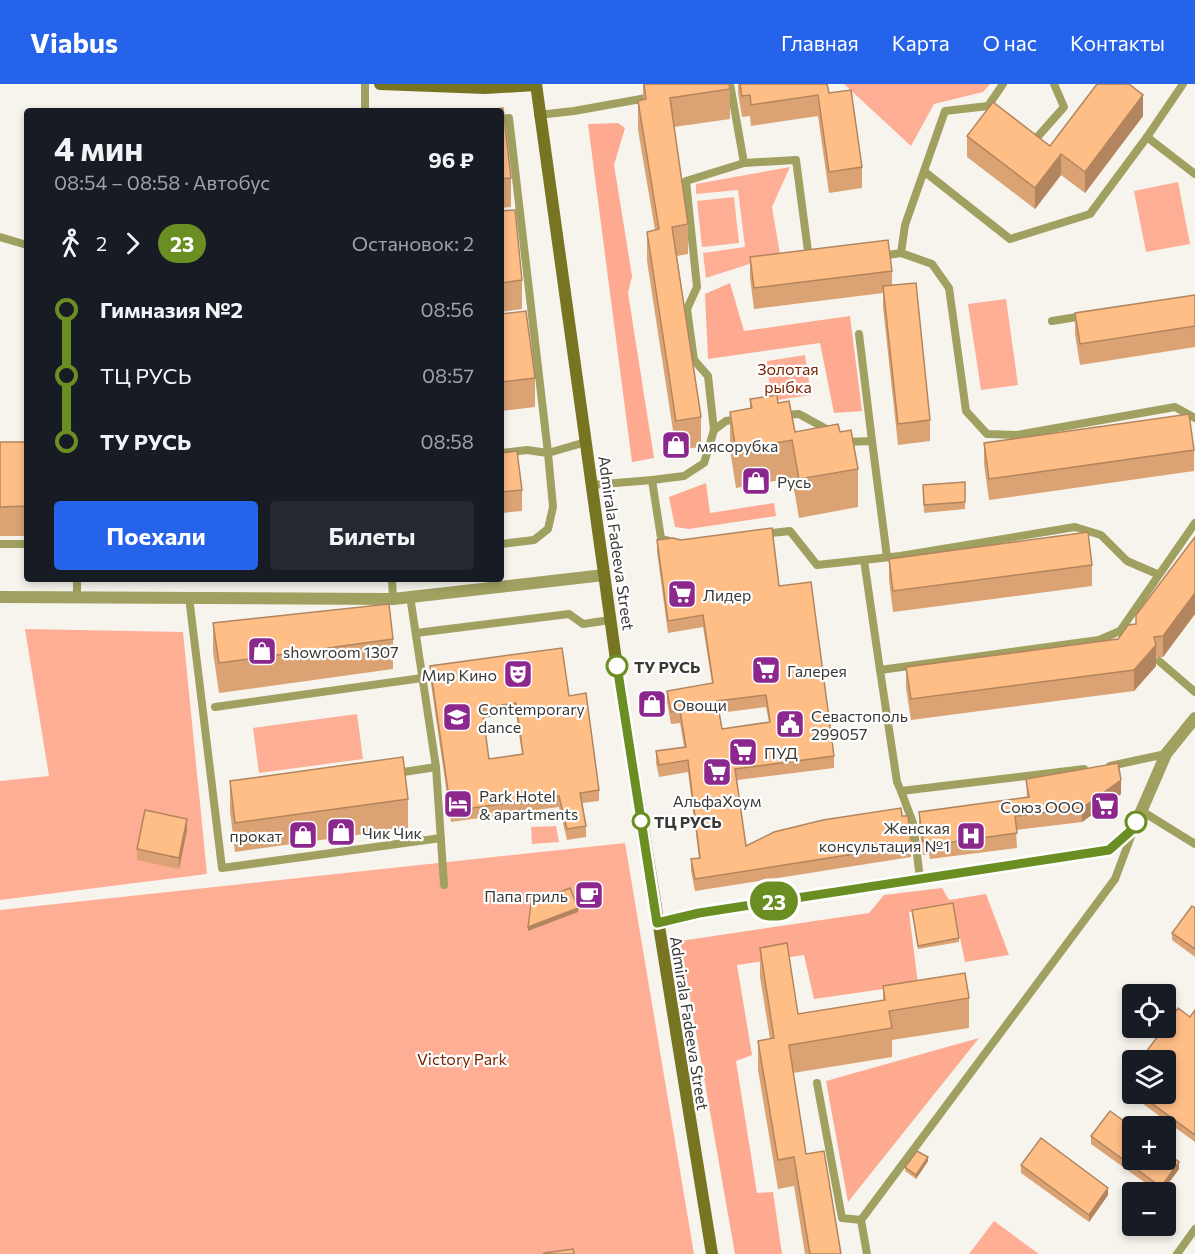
<!DOCTYPE html>
<html lang="ru">
<head>
<meta charset="utf-8">
<style>
  body { margin:0; font-family:Commissioner,sans-serif; background:#242831; color:#f1f3f6; height:100vh; display:flex; flex-direction:column; font-size:22px; white-space:nowrap }
  * { box-sizing:border-box; margin:0 }
  p { font-size:20px; color:#9ea1a6 }
  .icon { flex:none; width:33px; height:33px; fill:none; stroke:currentColor; stroke-width:2; stroke-linecap:round; stroke-linejoin:round }
  .map { position:relative; flex:1; overflow:hidden }
  .sheet { position:absolute; left:24px; top:24px; width:480px; height:474px; display:flex; flex-direction:column; background:#171b24; border-radius:6px; box-shadow:0 3px 9px #0003 }
  .sheet>* { flex:none }
  .badge { padding:0 12px; border-radius:20px; font-size:21px; line-height:39px }
  .buttons { position:absolute; left:1122px; top:900px; display:grid; gap:12px }
  .buttons a { display:grid; place-items:center; width:54px; height:54px; border-radius:6px; background:#171b24; box-shadow:0 3px 9px #0003; font-size:30px }
  .map>.badge { position:absolute; translate:-50% -50%; box-shadow:0 0 0 3px #fff }
  .legs { display:flex; align-items:center; gap:9px; height:66px; padding:0 30px; font-size:20px }
  .legs p { margin-inline-start:auto }
  .headline { display:flex; align-items:center; justify-content:space-between; height:102px; padding:0 30px }
  h1 { font-size:33px; font-weight:700; line-height:45px }
  .primary-button { display:flex; gap:12px; margin-top:auto; padding:12px 30px }
  .primary-button a { flex:1; height:69px; border-radius:6px; background:#2563eb; color:#fff; font-size:24px; font-weight:700; line-height:69px; text-align:center }
  .primary-button a+a { background:#242831; color:#f1f3f6 }
  ul { padding:0 30px; list-style:none }
  li { display:flex; align-items:center; gap:21px; height:66px; font-size:22px }
  li i { display:grid; place-items:center; width:9px; height:100%; margin:0 8px; background:currentColor }
  li i::after { content:''; width:15px; height:15px; margin:-8px; border:4px solid; border-radius:50%; background:#171b24 }
  li p { margin-inline-start:auto }
  li:first-child i { background:linear-gradient(#0000 50%,currentColor 0) }
  li:last-child i { background:linear-gradient(currentColor 50%,#0000 0) }
  header { display:flex; align-items:center; gap:36px; box-sizing:border-box; height:84px; padding:0 30px; background:#2563eb; color:#fff }
  header strong { font-size:28px }
  nav { display:flex; gap:33px; margin-inline-start:auto; font-size:21px }
  .map>svg:first-child { display:block }
  .green { fill:#ffae96 }
  .forest { fill:#fdaa91 }
  .lines { fill:none; stroke-linecap:round; stroke-linejoin:round }
  .lane { stroke:#a0a060; stroke-width:8 }
  .street { stroke:#a0a060; stroke-width:12 }
  .secondary { stroke:#777522; stroke-width:12 }
  .wall { fill:#dba373; fill-rule:evenodd }
  .shaded-wall { fill:#b2855e }
  .building { fill:#ffbe86; stroke:#b2855e; stroke-width:1.5; fill-rule:evenodd }
  .line-1-casing { stroke:#fff; stroke-width:14 }
  .line-1 { stroke:#6b8e23; stroke-width:9 }
  .stop-1-dot { fill:#fff; stroke:#6b8e23; stroke-width:3 }
  .labels { text-anchor:middle; dominant-baseline:central; stroke-width:4.5; stroke-linejoin:round; paint-order:stroke }
  .park-label { font-size:16px; fill:#7b2301; stroke:#fff }
  .poi-label { font-size:16px; fill:#3a3936; stroke:#fff; text-anchor:start }
  .street-label { font-size:16px; fill:#3a3936; stroke:#fff }
  .stop-label { font-size:16px; font-weight:bold; fill:#3a3936; stroke:#fff; text-anchor:start }
</style>
</head>
<body>
<header>
<strong>Viabus</strong>
<nav><a>Главная</a><a>Карта</a><a>О нас</a><a>Контакты</a></nav>
</header>
<div class="map">
<svg width="1195" height="1170" viewBox="0 0 1195 1170">
  <rect width="100%" height="100%" fill="#f7f4ee"/>
  <g class="green">
    <polygon points="844,0 990,0 983,8 934,20 911,62"/>
    <polygon points="790,83 772,123 780,170 706,194 703,169 745,163 738,106 696,110 696,100"/>
    <polygon points="1178,98 1190,160 1146,168 1134,107"/>
    <polygon points="734,113 739,159 702,163 697,117"/>
    <polygon points="1006,215 1018,301 981,306 968,220"/>
    <polygon points="805,271 811,311 771,317 767,277"/>
    <polygon points="25,545 183,548 207,790 0,816 0,697 49,692"/>
    <polygon points="357,630 363,675 259,689 253,644"/>
    <polygon points="556,742 559,758 532,760 531,743"/>
    <polygon points="625,759 694,1170 0,1170 0,826"/>
    <polygon points="994,1137 1039,1170 969,1170"/>
  </g>
  <g class="forest">
    <polygon points="618,39 625,44 614,81 632,192 628,209 654,374 632,378 588,40"/>
    <polygon points="730,199 744,247 850,232 862,327 834,329 820,259 708,275 705,210"/>
    <polygon points="706,399 710,429 774,419 776,432 689,445 675,443 669,413"/>
    <polygon points="942,804 949,816 986,810 1009,871 965,878 953,820 909,828 918,900 814,915 804,871 737,881 752,971 736,977 757,1109 773,1108 782,1170 735,1170 680,857 869,829 884,811"/>
    <polygon points="979,954 848,1118 826,997"/>
  </g>
  <g class="lines">
    <g class="lane">
      <polyline points="365,0 365,27"/>
      <polyline points="730,0 744,79"/>
      <polyline points="1183,0 1147,53 1195,90"/>
      <polyline points="988,22 1003,0"/>
      <polyline points="538,31 574,27 652,13"/>
      <polyline points="501,35 509,34 548,369 527,366 501,369"/>
      <polyline points="1033,58 1064,23 1054,0"/>
      <polyline points="925,88 1010,155 1090,130 1147,53"/>
      <polyline points="0,153 27,161"/>
      <polyline points="901,169 932,180 949,204 966,327 987,350 1017,351 1175,323 1195,334"/>
      <polyline points="881,172 901,169 905,141 945,27 988,22 995,28"/>
      <polyline points="1052,237 1083,232"/>
      <polyline points="859,250 872,357"/>
      <polyline points="784,331 799,330 830,347"/>
      <polyline points="714,346 726,337 739,335"/>
      <polyline points="845,358 872,357 887,473"/>
      <polyline points="592,401 652,396"/>
      <polyline points="762,450 790,447 817,481 900,472 1075,443 1101,451 1127,477 1157,490"/>
      <polyline points="674,459 661,454 652,396 684,392 704,379 714,346 708,292 694,276 687,225 697,203 686,97 744,79 796,76 809,175"/>
      <polyline points="0,460 27,460"/>
      <polyline points="501,460 534,456 548,445 553,423 548,369 586,358"/>
      <polyline points="864,476 880,586 1099,556 1120,547"/>
      <polyline points="392,495 393,515"/>
      <polyline points="77,512 77,495"/>
      <polyline points="410,512 436,683 444,801"/>
      <polyline points="189,513 222,784 441,754"/>
      <polyline points="416,549 569,530 583,540 610,536"/>
      <polyline points="1124,550 1120,547 1195,439"/>
      <polyline points="1159,577 1195,608"/>
      <polyline points="880,586 897,698 901,707 1084,685"/>
      <polyline points="215,623 422,594"/>
      <polyline points="1110,682 1166,670"/>
      <polyline points="397,689 436,683"/>
      <polyline points="901,707 913,739 920,794"/>
      <polyline points="1140,726 1195,760"/>
      <polyline points="817,999 842,1134 861,1136"/>
      <polyline points="867,1170 861,1136 1115,795 1133,747"/>
      <polyline points="1177,1170 1195,1145"/>
    </g>
    <g class="street">
      <polyline points="0,513 393,515 604,491"/>
      <polyline points="657,839 699,829 1109,766 1134,744 1166,670 1195,634"/>
    </g>
    <g class="secondary">
      <polyline points="380,0 485,4 536,1"/>
      <polyline points="536,0 616,576 712,1170"/>
    </g>
  </g>
  <g class="wall">
    <polygon points="643,0 729,0 730,5 730,35 674,43 688,140 688,170 677,172 701,333 701,363 676,366 647,177 647,148 655,146 638,46 638,17 643,16"/>
    <polygon points="738,0 827,0 829,9 862,83 862,104 829,109 818,32 751,42 750,32 742,33 738,9"/>
    <polygon points="501,27 511,94 511,123 501,124"/>
    <polygon points="1143,32 1085,109 1061,91 1035,125 967,73 967,52 1050,62"/>
    <polygon points="501,127 522,196 522,225 501,228"/>
    <polygon points="750,173 892,187 892,201 930,336 930,357 898,361 883,223 883,209 754,225 750,194"/>
    <polygon points="1195,211 1195,263 1080,281 1075,250 1075,229"/>
    <polygon points="501,230 535,294 535,323 501,327"/>
    <polygon points="750,315 778,319 795,348 840,348 858,385 858,423 799,434 792,394 736,404 730,366 730,328 750,324"/>
    <rect x="0" y="358" width="27" height="94"/>
    <polygon points="984,359 1194,366 1194,387 989,416 984,380"/>
    <polygon points="501,369 522,406 522,427 501,429"/>
    <polygon points="965,398 965,425 924,429 923,401"/>
    <polygon points="1195,453 1195,530 1163,573 1156,573 1156,582 1134,607 911,636 906,604 906,583 1118,555 1136,540 1136,531"/>
    <path d="M 657,456 L 779,502 L 834,672 L 834,684 L 737,696 L 746,762 L 902,732 L 911,761 L 911,773 L 695,807 L 691,787 L 691,775 L 699,774 L 688,688 L 659,693 L 656,679 L 656,667 L 684,663 L 680,639 L 671,640 L 667,618 L 667,607 L 712,599 L 703,543 L 668,549 L 657,468 ZM 766,623 L 769,638 L 722,645 L 719,629 Z"/>
    <polygon points="889,475 1092,481 1092,502 893,528 889,496"/>
    <polygon points="213,539 393,555 393,585 219,609 213,568"/>
    <path d="M 430,582 L 569,612 L 599,706 L 599,717 L 582,719 L 586,742 L 586,753 L 567,756 L 559,723 L 451,738 L 430,593 ZM 516,630 L 522,670 L 489,675 L 484,634 Z"/>
    <polygon points="1026,695 1121,710 1082,738 1016,746 1017,764 930,775 929,770 923,771 919,742 919,728 1027,714"/>
    <polygon points="230,697 408,715 408,744 235,768 230,727"/>
    <polygon points="187,746 179,785 137,776 137,765"/>
    <polygon points="1195,824 1195,873 1172,856 1172,849"/>
    <polygon points="912,826 959,854 959,858 918,865"/>
    <polygon points="760,864 798,930 883,916 883,902 969,914 969,944 892,956 892,973 793,989 806,1070 841,1170 805,1170 794,1102 778,1105 758,986 758,957 770,955 760,893"/>
    <polygon points="1195,926 1195,1058 1124,1006 1124,998 1132,986 1132,1010 1166,1010 1190,933"/>
    <polygon points="1091,1052 1179,1085 1162,1108 1158,1108 1091,1060"/>
    <polygon points="928,1077 916,1095 905,1087 905,1083"/>
    <polygon points="1021,1081 1108,1111 1089,1138 1021,1089"/>
  </g>
  <g class="shaded-wall">
    <polygon points="1143,11 1143,32 1085,109 1085,88"/>
    <polygon points="1061,70 1061,91 1035,125 1035,104"/>
    <polygon points="1195,509 1195,530 1163,573 1163,552"/>
    <polygon points="1156,561 1156,582 1134,607 1134,586"/>
    <polygon points="1121,696 1121,710 1082,738 1082,724"/>
    <polygon points="187,735 187,746 179,785 179,774"/>
    <polygon points="578,824 578,828 528,847 528,843"/>
    <polygon points="928,1073 928,1077 916,1095 916,1091"/>
    <polygon points="1179,1078 1179,1085 1162,1108 1161,1108 1161,1103"/>
    <polygon points="1108,1104 1108,1111 1089,1138 1089,1131"/>
  </g>
  <g class="building">
    <polygon points="644,0 729,0 730,5 670,14 688,140 672,143 701,333 676,337 647,148 659,145 638,17 646,15"/>
    <polygon points="740,0 827,0 829,9 851,6 862,83 829,88 818,11 751,21 750,11 742,12"/>
    <polygon points="1097,0 1129,0 1143,11 1085,88 1061,70 1035,104 967,52 993,18 1050,62"/>
    <polygon points="503,24 511,94 501,95 501,27 476,27"/>
    <polygon points="515,126 522,196 501,199 501,127"/>
    <polygon points="888,156 892,187 754,204 750,173"/>
    <polygon points="916,199 930,336 898,340 883,202"/>
    <polygon points="1195,211 1195,242 1080,260 1075,229"/>
    <polygon points="526,227 535,294 501,298 501,230"/>
    <polygon points="777,311 778,319 789,317 795,348 838,340 840,348 851,346 858,385 799,395 792,356 736,366 730,328 752,324 750,315"/>
    <polygon points="1189,330 1194,366 989,395 984,359"/>
    <polygon points="0,358 27,358 27,422 0,423"/>
    <polygon points="517,367 522,406 501,408 501,369"/>
    <polygon points="965,398 965,418 924,421 923,401"/>
    <path d="M 772,444 L 779,502 L 811,498 L 834,672 L 735,685 L 746,762 L 774,748 L 823,736 L 901,724 L 902,732 L 908,732 L 911,761 L 695,795 L 691,775 L 700,774 L 688,676 L 659,681 L 656,667 L 686,663 L 680,627 L 671,628 L 667,607 L 713,599 L 703,531 L 668,537 L 657,456 L 673,454 L 681,456 ZM 766,611 L 770,638 L 722,645 L 717,617 Z"/>
    <polygon points="1088,448 1092,481 893,507 889,475"/>
    <polygon points="1195,453 1195,509 1163,552 1154,553 1156,561 1134,586 911,615 906,583 1118,555 1128,541 1136,540 1136,531"/>
    <polygon points="389,520 393,555 219,579 213,539"/>
    <path d="M 562,564 L 569,612 L 586,609 L 599,706 L 580,709 L 586,742 L 567,745 L 559,712 L 451,727 L 430,582 ZM 516,619 L 523,670 L 489,675 L 482,624 Z"/>
    <polygon points="403,673 408,715 235,739 230,697"/>
    <polygon points="1118,679 1121,696 1082,724 1015,732 1017,749 930,761 929,756 923,757 919,728 1029,713 1026,695"/>
    <polygon points="145,726 187,735 179,774 137,765"/>
    <polygon points="570,804 578,824 528,843 531,820"/>
    <polygon points="953,819 959,854 918,862 912,826"/>
    <polygon points="1192,822 1195,824 1195,865 1172,849"/>
    <polygon points="787,859 798,930 885,916 883,902 965,889 969,914 889,927 892,944 789,961 806,1070 824,1067 841,1170 810,1170 794,1073 778,1076 758,957 774,954 760,864"/>
    <polygon points="1178,924 1190,933 1195,926 1195,1051 1139,1010 1166,1010 1166,976 1140,976 1164,944 1166,944 1166,941"/>
    <polygon points="1132,986 1132,1005 1124,998"/>
    <polygon points="1110,1027 1132,1043 1132,1076 1166,1076 1166,1068 1179,1078 1161,1103 1091,1052"/>
    <polygon points="1041,1054 1108,1104 1089,1131 1021,1081"/>
    <polygon points="917,1067 928,1073 916,1091 905,1083"/>
    <polygon points="573,1165 574,1170 543,1170 545,1169"/>
  </g>
  <g class="lines">
    <g class="line-1-casing">
      <polyline id="line-1" points="617,582 657,839 699,829 1109,766 1134,744 1136,738"/>
    </g>
    <use href="#line-1" class="line-1"/>
  </g>
  <defs>
    <g id="shop-square" transform="scale(1.5)"><rect x="-9" y="-9" width="18" height="18" rx="4" fill="#8c278e" stroke="#fff"/><path d="M-5-2.5h2.3a2.7 3.5 0 0 1 5.4 0H5L5.5 6h-11ZM-1.5-2.5h3a1.5 2.3 0 0 0-3 0Z" fill="#fff"/></g>
    <g id="supermarket-square" transform="scale(1.5)"><rect x="-9" y="-9" width="18" height="18" rx="4" fill="#8c278e" stroke="#fff"/><path d="M-6-5.5h2.5l.6 2H6L4.5 2H-2.5L-4.4-4H-6ZM-1.5 3.2a1.3 1.3 0 1 0 .1 0ZM3 3.2a1.3 1.3 0 1 0 .1 0Z" fill="#fff"/></g>
    <g id="theatre-square" transform="scale(1.5)"><rect x="-9" y="-9" width="18" height="18" rx="4" fill="#8c278e" stroke="#fff"/><path d="M-5-5.5Q0-4 5-5.5V0Q5 5 0 6Q-5 5-5 0ZM-3.3-2.5H-1v1.5H-3.3ZM1-2.5H3.3v1.5H1ZM-2.8 1Q0 5.5 2.8 1Z" fill="#fff"/></g>
    <g id="school-square" transform="scale(1.5)"><rect x="-9" y="-9" width="18" height="18" rx="4" fill="#8c278e" stroke="#fff"/><path d="M0-5L7-2L0 1L-7-2ZM-4 1L0 2.5L4 1V4Q0 6-4 4Z" fill="#fff"/></g>
    <g id="civic-square" transform="scale(1.5)"><rect x="-9" y="-9" width="18" height="18" rx="4" fill="#8c278e" stroke="#fff"/><path d="M-.6-6.5H3V-4.5H.6V-3L4-1V1h2V6H-6V1h2V-1L-.6-3ZM-1.2 2.5V6h2.4V2.5Z" fill="#fff"/></g>
    <g id="hotel-square" transform="scale(1.5)"><rect x="-9" y="-9" width="18" height="18" rx="4" fill="#8c278e" stroke="#fff"/><path d="M-6-4.5h1.5V1H6V5H4.5V3h-9V5H-6ZM-4 0a1.8 1.8 0 1 1 3.6 0ZM.5 0V-2.5h3Q6-2.5 6 0Z" fill="#fff"/></g>
    <g id="hospital-square" transform="scale(1.5)"><rect x="-9" y="-9" width="18" height="18" rx="4" fill="#8c278e" stroke="#fff"/><path d="M-5-5h3v3.5h4V-5h3V5h-3V1.5h-4V5h-3Z" fill="#fff"/></g>
    <g id="cafe-square" transform="scale(1.5)"><rect x="-9" y="-9" width="18" height="18" rx="4" fill="#8c278e" stroke="#fff"/><path d="M-5.5-4.5H6V0H3Q3 3.5 0 3.5H-2.5Q-5.5 3.5-5.5 0ZM3-3.2v2h1.7v-2ZM-6 4.5H4V6H-6Z" fill="#fff"/></g>
  </defs>
  <g fill-rule="evenodd">
    <use href="#shop-square" x="676" y="361"/>
    <use href="#shop-square" x="756" y="397"/>
    <use href="#supermarket-square" x="682" y="510"/>
    <use href="#shop-square" x="262" y="567"/>
    <use href="#supermarket-square" x="766" y="586"/>
    <use href="#theatre-square" x="518" y="590"/>
    <use href="#shop-square" x="652" y="620"/>
    <use href="#school-square" x="457" y="633"/>
    <use href="#civic-square" x="790" y="640"/>
    <use href="#supermarket-square" x="743" y="668"/>
    <use href="#supermarket-square" x="717" y="688"/>
    <use href="#hotel-square" x="458" y="720"/>
    <use href="#supermarket-square" x="1105" y="722"/>
    <use href="#shop-square" x="341" y="748"/>
    <use href="#shop-square" x="303" y="751"/>
    <use href="#hospital-square" x="971" y="752"/>
    <use href="#cafe-square" x="589" y="811"/>
  </g>
  <g class="stop-1-dot">
    <circle cx="617" cy="582" r="10"/>
    <circle cx="641" cy="737" r="8"/>
    <circle cx="1136" cy="738" r="10"/>
  </g>
  <g class="labels">
    <g class="park-label">
      <text x="788" y="284">Золотая<tspan x="788" dy="18">рыбка</tspan></text>
      <text x="462" y="974">Victory Park</text>
    </g>
    <g class="poi-label">
      <text x="697" y="361">мясорубка</text>
      <text x="777" y="397">Русь</text>
      <text x="703" y="510">Лидер</text>
      <text x="283" y="567">showroom 1307</text>
      <text x="787" y="586">Галерея</text>
      <text x="497" y="590" text-anchor="end">Мир Кино</text>
      <text x="673" y="620">Овощи</text>
      <text x="478" y="624">Contemporary<tspan x="478" dy="18">dance</tspan></text>
      <text x="811" y="631">Севастополь<tspan x="811" dy="18">299057</tspan></text>
      <text x="764" y="668">ПУД</text>
      <text x="479" y="711">Park Hotel<tspan x="479" dy="18">&amp; apartments</tspan></text>
      <text x="717" y="716" text-anchor="middle">АльфаХоум</text>
      <text x="1084" y="722" text-anchor="end">Союз ООО</text>
      <text x="950" y="743" text-anchor="end">Женская<tspan x="950" dy="18">консультация №1</tspan></text>
      <text x="362" y="748">Чик Чик</text>
      <text x="282" y="751" text-anchor="end">прокат</text>
      <text x="568" y="811" text-anchor="end">Папа гриль</text>
    </g>
    <g class="street-label">
      <text transform="translate(617 459) rotate(82)">Admirala Fadeeva Street</text>
      <text transform="translate(690 939) rotate(81)">Admirala Fadeeva Street</text>
    </g>
    <g class="stop-label">
      <text x="634" y="582">ТУ РУСЬ</text>
      <text x="654" y="737">ТЦ РУСЬ</text>
    </g>
  </g>
</svg>
<div class="buttons">
<a><svg class="icon" aria-label="locate" viewBox="0 0 24 24"><circle cx="12" cy="12" r="6"/><path d="M12 2v4M12 18v4M2 12h4M18 12h4"/></svg></a>
<a><svg class="icon" aria-label="layers" viewBox="0 0 24 24"><path d="M12 4l9 5-9 5-9-5zM3 14l9 5 9-5"/></svg></a>
<a>+</a>
<a>−</a>
</div>
<b class="badge" style="left:774px;top:817px;background:#6b8e23;color:#fff">23</b>
<section class="sheet">
<div class="headline"><div><h1>4 мин</h1><p>08:54 – 08:58 · Автобус</p></div><b>96 ₽</b></div>
<div class="legs"><svg class="icon" aria-label="walk" viewBox="0 0 24 24"><circle cx="13" cy="4" r="2"/><path d="M13 8l-2 6 4 7M11 14l-3 7M7 12l3-4h3l4 4"/></svg>2<svg class="icon" aria-label="forward" viewBox="0 0 24 24"><path d="M9 5l7 7-7 7"/></svg><b class="badge" style="background:#6b8e23;color:#fff">23</b><p>Остановок: 2</p></div>
<ul>
<li><i style="color:#6b8e23"></i><b>Гимназия №2</b><p>08:56</p></li>
<li><i style="color:#6b8e23"></i><span>ТЦ РУСЬ</span><p>08:57</p></li>
<li><i style="color:#6b8e23"></i><b>ТУ РУСЬ</b><p>08:58</p></li>
</ul>
<div class="primary-button"><a>Поехали</a><a>Билеты</a></div>
</section>
</div>
</body>
</html>
